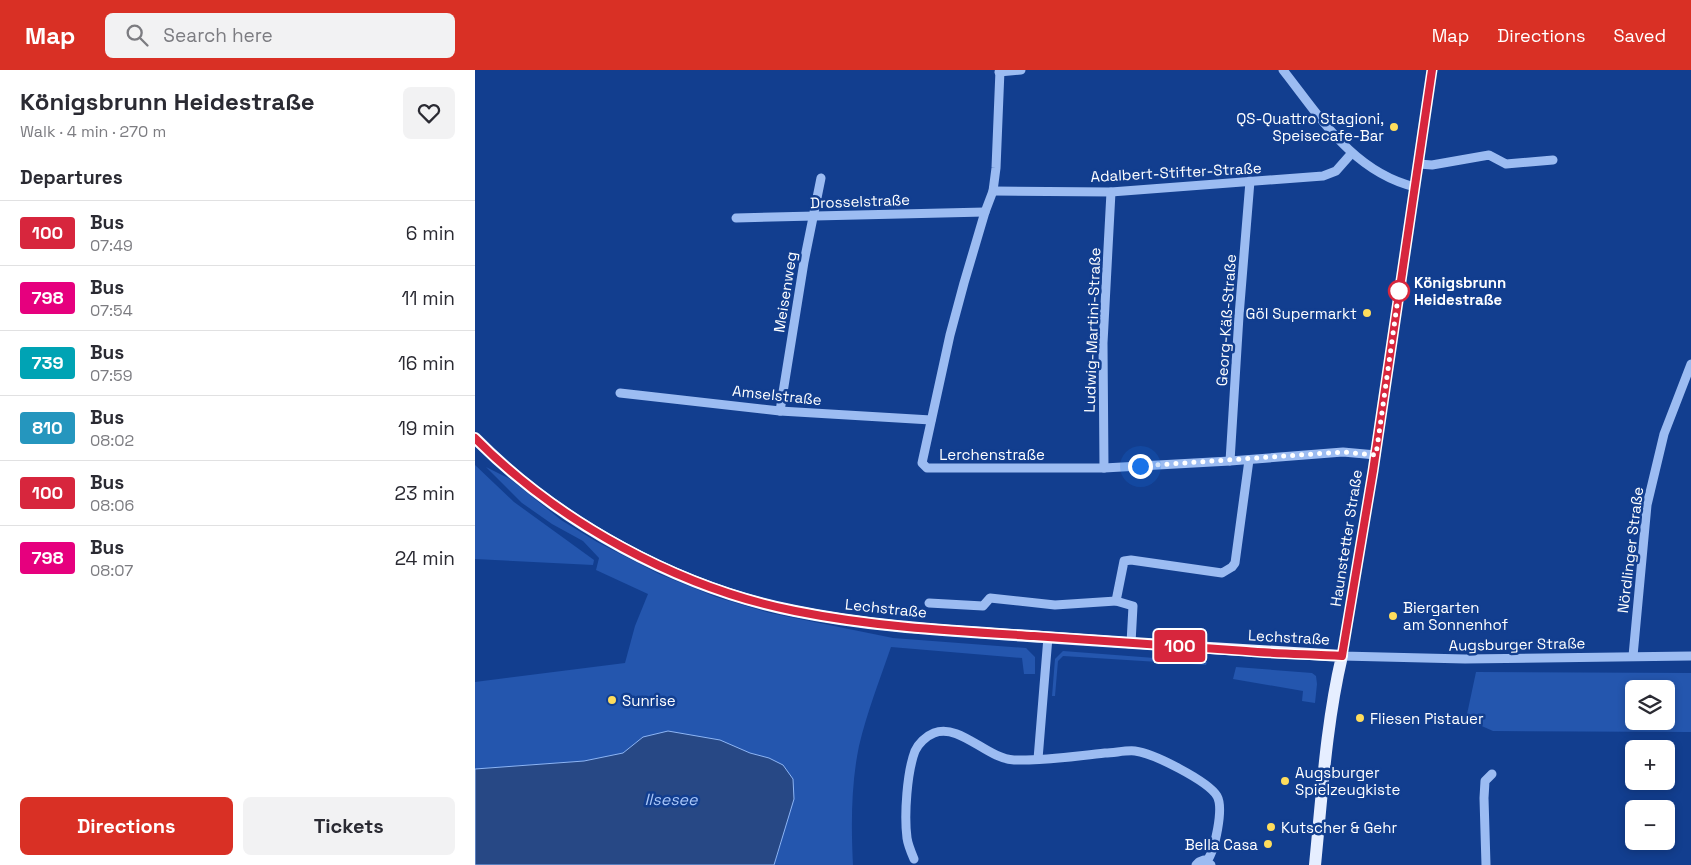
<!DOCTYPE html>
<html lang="en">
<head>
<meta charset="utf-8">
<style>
  body { margin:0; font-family:"Space Grotesk",sans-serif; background:#f2f2f3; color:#2b2b33; height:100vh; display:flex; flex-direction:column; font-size:19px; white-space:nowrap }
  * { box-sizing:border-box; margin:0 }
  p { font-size:16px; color:#7c7c81 }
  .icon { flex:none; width:28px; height:28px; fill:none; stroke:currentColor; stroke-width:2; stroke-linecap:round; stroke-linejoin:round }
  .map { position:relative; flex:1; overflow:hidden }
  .details { display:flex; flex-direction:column; background:#fff; width:475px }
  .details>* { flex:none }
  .badge { padding:0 10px; border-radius:4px; font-size:18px; line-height:32px }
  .fabs { position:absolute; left:1150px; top:610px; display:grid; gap:10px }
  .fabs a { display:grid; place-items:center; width:50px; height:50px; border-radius:8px; background:#fff; box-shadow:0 2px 8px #0003; font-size:25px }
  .you { position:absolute; width:25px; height:25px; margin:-12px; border:4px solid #fff; border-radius:50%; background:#1a73e8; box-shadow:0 0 0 8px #1a73e833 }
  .map>.badge { position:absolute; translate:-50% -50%; box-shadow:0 0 0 2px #fff }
  h2 { padding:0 20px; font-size:19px; line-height:45px }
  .round { display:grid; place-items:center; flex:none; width:52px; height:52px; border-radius:8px; background:#f2f2f3 }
  .head { display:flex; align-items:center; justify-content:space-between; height:85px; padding:0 20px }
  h1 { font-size:24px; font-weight:700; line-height:38px }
  .action { display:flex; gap:10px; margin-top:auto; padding:10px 20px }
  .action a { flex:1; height:58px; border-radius:8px; background:#d93025; color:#fff; font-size:20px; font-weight:700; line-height:58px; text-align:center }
  .action a+a { background:#f2f2f3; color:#2b2b33 }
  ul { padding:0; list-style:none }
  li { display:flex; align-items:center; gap:15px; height:65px; padding:0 20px; border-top:1px solid #e1e1e2 }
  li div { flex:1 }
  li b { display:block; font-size:19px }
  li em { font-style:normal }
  li .badge { min-width:55px; font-weight:700; text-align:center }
  header { display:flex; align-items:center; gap:30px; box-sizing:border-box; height:70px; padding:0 25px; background:#d93025; color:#fff }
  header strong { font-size:24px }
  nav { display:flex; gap:28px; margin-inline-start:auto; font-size:18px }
  .search { width:350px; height:45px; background:#f2f2f3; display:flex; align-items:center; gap:12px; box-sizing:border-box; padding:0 18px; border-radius:8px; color:#7c7c81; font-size:19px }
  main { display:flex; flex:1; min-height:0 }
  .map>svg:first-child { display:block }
  .green { fill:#2456ae; fill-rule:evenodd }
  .water { fill:#274885; stroke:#8db5f5 }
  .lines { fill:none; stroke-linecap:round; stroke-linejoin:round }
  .minor { stroke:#9cbcf2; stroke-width:9 }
  .major { stroke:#e6eeff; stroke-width:12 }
  .line-casing { stroke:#fff; stroke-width:11 }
  .line { stroke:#d7263d; stroke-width:8 }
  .walk { stroke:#fff; stroke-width:5; stroke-dasharray:0 9 }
  .poi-dot { fill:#ffdd5c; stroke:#123e8f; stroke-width:2 }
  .stop-dot { fill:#fff; stroke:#d7263d; stroke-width:2.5 }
  .labels { text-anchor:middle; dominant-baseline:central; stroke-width:5; stroke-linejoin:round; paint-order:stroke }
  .poi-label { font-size:15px; fill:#fff; stroke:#123e8f; text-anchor:start }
  .street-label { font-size:15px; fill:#fff; stroke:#123e8f }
  .stop-label { font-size:15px; font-weight:bold; fill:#fff; stroke:#123e8f; text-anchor:start }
  .water-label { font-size:16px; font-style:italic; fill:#a8c6f9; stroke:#123e8f }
</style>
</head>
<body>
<header>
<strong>Map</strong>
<div class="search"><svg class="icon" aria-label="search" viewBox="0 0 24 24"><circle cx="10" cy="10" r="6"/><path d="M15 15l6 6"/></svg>Search here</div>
<nav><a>Map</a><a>Directions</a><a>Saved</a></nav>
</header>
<main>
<section class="details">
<div class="head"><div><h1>Königsbrunn Heidestraße</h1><p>Walk · 4 min · 270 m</p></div><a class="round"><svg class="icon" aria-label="heart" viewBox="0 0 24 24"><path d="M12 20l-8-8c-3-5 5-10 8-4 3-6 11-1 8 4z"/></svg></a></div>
<h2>Departures</h2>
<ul>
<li><span class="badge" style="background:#d7263d;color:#fff">100</span><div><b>Bus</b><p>07:49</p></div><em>6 min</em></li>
<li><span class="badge" style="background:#e6007e;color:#fff">798</span><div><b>Bus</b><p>07:54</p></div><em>11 min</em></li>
<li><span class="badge" style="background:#00a3b4;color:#fff">739</span><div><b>Bus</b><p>07:59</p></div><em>16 min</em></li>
<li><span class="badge" style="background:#2596be;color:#fff">810</span><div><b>Bus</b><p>08:02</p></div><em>19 min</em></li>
<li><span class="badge" style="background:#d7263d;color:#fff">100</span><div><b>Bus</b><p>08:06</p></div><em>23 min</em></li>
<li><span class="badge" style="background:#e6007e;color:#fff">798</span><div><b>Bus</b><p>08:07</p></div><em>24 min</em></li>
</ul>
<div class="action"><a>Directions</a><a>Tickets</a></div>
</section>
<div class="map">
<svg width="1216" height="795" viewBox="0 0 1216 795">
  <rect width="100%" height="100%" fill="#123e8f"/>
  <g class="green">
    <polygon points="0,395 39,432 119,490 118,495 0,489"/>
    <path d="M 11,397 L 35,409 L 86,450 L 122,472 L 184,504 L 241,527 L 295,543 L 418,568 L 551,578 L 560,587 L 560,604 L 549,604 L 547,588 L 416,577 C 405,609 392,642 384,676 C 376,714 376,756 378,795 L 299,795 L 307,770 L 294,688 L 275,683 L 168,667 L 148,683 L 109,691 L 0,699 L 0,612 L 150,593 L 160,556 L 173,524 L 121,500 L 124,488 L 108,471 L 77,454 L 47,433 Z"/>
    <polygon points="588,581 732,592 731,595 588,586 583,591 580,626 577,626 580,589"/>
    <polygon points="761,597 837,603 841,606 842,614 840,633 827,631 828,621 758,609"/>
    <path d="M 1001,602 L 1216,603 L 1216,662 L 1018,661 L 991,649 ZM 1159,619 L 1191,619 L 1191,651 L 1159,651 Z"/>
  </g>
  <polygon class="water" points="193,661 245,670 275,683 294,688 308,695 318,709 319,729 299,795 0,795 0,699 109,691 148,683 168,667"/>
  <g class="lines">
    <g class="minor">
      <polyline points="525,0 521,98 518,121 510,142 489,213 475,265 447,393 452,398 629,398 755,391 868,382 901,385"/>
      <path d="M 808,0 C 845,47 878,102 940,117"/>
      <polyline points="957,0 898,401 867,586 990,589 1216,586"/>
      <polyline points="524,2 546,0"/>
      <polyline points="944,94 957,95 1014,85 1031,94 1078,90"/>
      <polyline points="518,121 636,122 848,106 861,101 876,84"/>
      <polyline points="261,148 510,142"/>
      <polyline points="145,323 305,341 456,350"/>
      <polyline points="305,341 329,192 346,108"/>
      <polyline points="755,391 764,246 775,111"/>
      <polyline points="629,398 628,273 636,122"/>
      <polyline points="454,533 508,536 515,528 580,535 641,531"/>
      <polyline points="656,573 658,536 641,531 649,491 656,490 747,503 757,497 760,493 774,390"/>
      <polyline points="1158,586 1172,435 1189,364 1216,294"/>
      <polyline points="563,689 573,567"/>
      <path d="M 439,789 C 436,782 433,775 432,768 C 429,745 432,702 440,681 C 443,674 451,666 459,663 C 485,653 512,689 539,690 C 569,691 600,686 630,683 C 639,683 651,680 660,681 C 678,683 733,711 742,726 C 749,738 740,780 732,791"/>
      <polyline points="721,795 724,792 729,790 736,795"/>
      <polyline points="1011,795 1009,728 1010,711 1017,704"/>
    </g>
    <path class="major" d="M 0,368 C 84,453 203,518 320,541 C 402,558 485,561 568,567 C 668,574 767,580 867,586 C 851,654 847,725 840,795"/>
  </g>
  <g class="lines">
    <g class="line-casing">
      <path id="line" d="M 0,368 C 83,452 204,518 320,541 C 399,557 479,561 559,566 C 629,571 700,576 771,581 C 803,584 835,584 867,586 L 898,401 L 957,0"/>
    </g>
    <use href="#line" class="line"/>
    <polyline class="walk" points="665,396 868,382 901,385 924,221"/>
  </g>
  <g class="poi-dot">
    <circle cx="919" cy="57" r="5"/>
    <circle cx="892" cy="243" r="5"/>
    <circle cx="918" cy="546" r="5"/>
    <circle cx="137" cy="630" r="5"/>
    <circle cx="885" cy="648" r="5"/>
    <circle cx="810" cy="711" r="5"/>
    <circle cx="796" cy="757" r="5"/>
    <circle cx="793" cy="774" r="5"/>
  </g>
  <circle class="stop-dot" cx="924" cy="221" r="10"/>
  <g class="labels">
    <g class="poi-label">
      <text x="909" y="48" text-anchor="end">QS-Quattro Stagioni,<tspan x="909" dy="17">Speisecafe-Bar</tspan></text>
      <text x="882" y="243" text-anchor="end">Göl Supermarkt</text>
      <text x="928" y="537">Biergarten<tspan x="928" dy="17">am Sonnenhof</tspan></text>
      <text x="147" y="630">Sunrise</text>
      <text x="895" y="648">Fliesen Pistauer</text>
      <text x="820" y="702">Augsburger<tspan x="820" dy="17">Spielzeugkiste</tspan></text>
      <text x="806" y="757">Kutscher &amp; Gehr</text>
      <text x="783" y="774" text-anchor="end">Bella Casa</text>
    </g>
    <g class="street-label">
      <text transform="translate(701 102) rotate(-3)">Adalbert-Stifter-Straße</text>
      <text transform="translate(385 131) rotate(-2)">Drosselstraße</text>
      <text transform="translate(310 222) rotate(-81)">Meisenweg</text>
      <text transform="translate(751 250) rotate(-86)">Georg-Käß-Straße</text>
      <text transform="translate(617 260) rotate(-88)">Ludwig-Martini-Straße</text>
      <text transform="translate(302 325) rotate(6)">Amselstraße</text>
      <text x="517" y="384">Lerchenstraße</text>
      <text transform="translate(871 468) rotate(-81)">Haunstetter Straße</text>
      <text transform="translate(1155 480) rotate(-83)">Nördlinger Straße</text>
      <text transform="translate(411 538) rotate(6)">Lechstraße</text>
      <text transform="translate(814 567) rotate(3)">Lechstraße</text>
      <text transform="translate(1042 574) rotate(-1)">Augsburger Straße</text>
    </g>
    <g class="stop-label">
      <text x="939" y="212">Königsbrunn<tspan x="939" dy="17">Heidestraße</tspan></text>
    </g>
    <g class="water-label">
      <text x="196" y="729">Ilsesee</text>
    </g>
  </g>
</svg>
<div class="fabs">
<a><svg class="icon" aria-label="layers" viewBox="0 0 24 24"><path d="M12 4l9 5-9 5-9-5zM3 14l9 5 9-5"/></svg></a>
<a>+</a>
<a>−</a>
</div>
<div class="you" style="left:665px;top:396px"></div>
<b class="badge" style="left:705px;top:576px;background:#d7263d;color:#fff">100</b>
</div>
</main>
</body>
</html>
